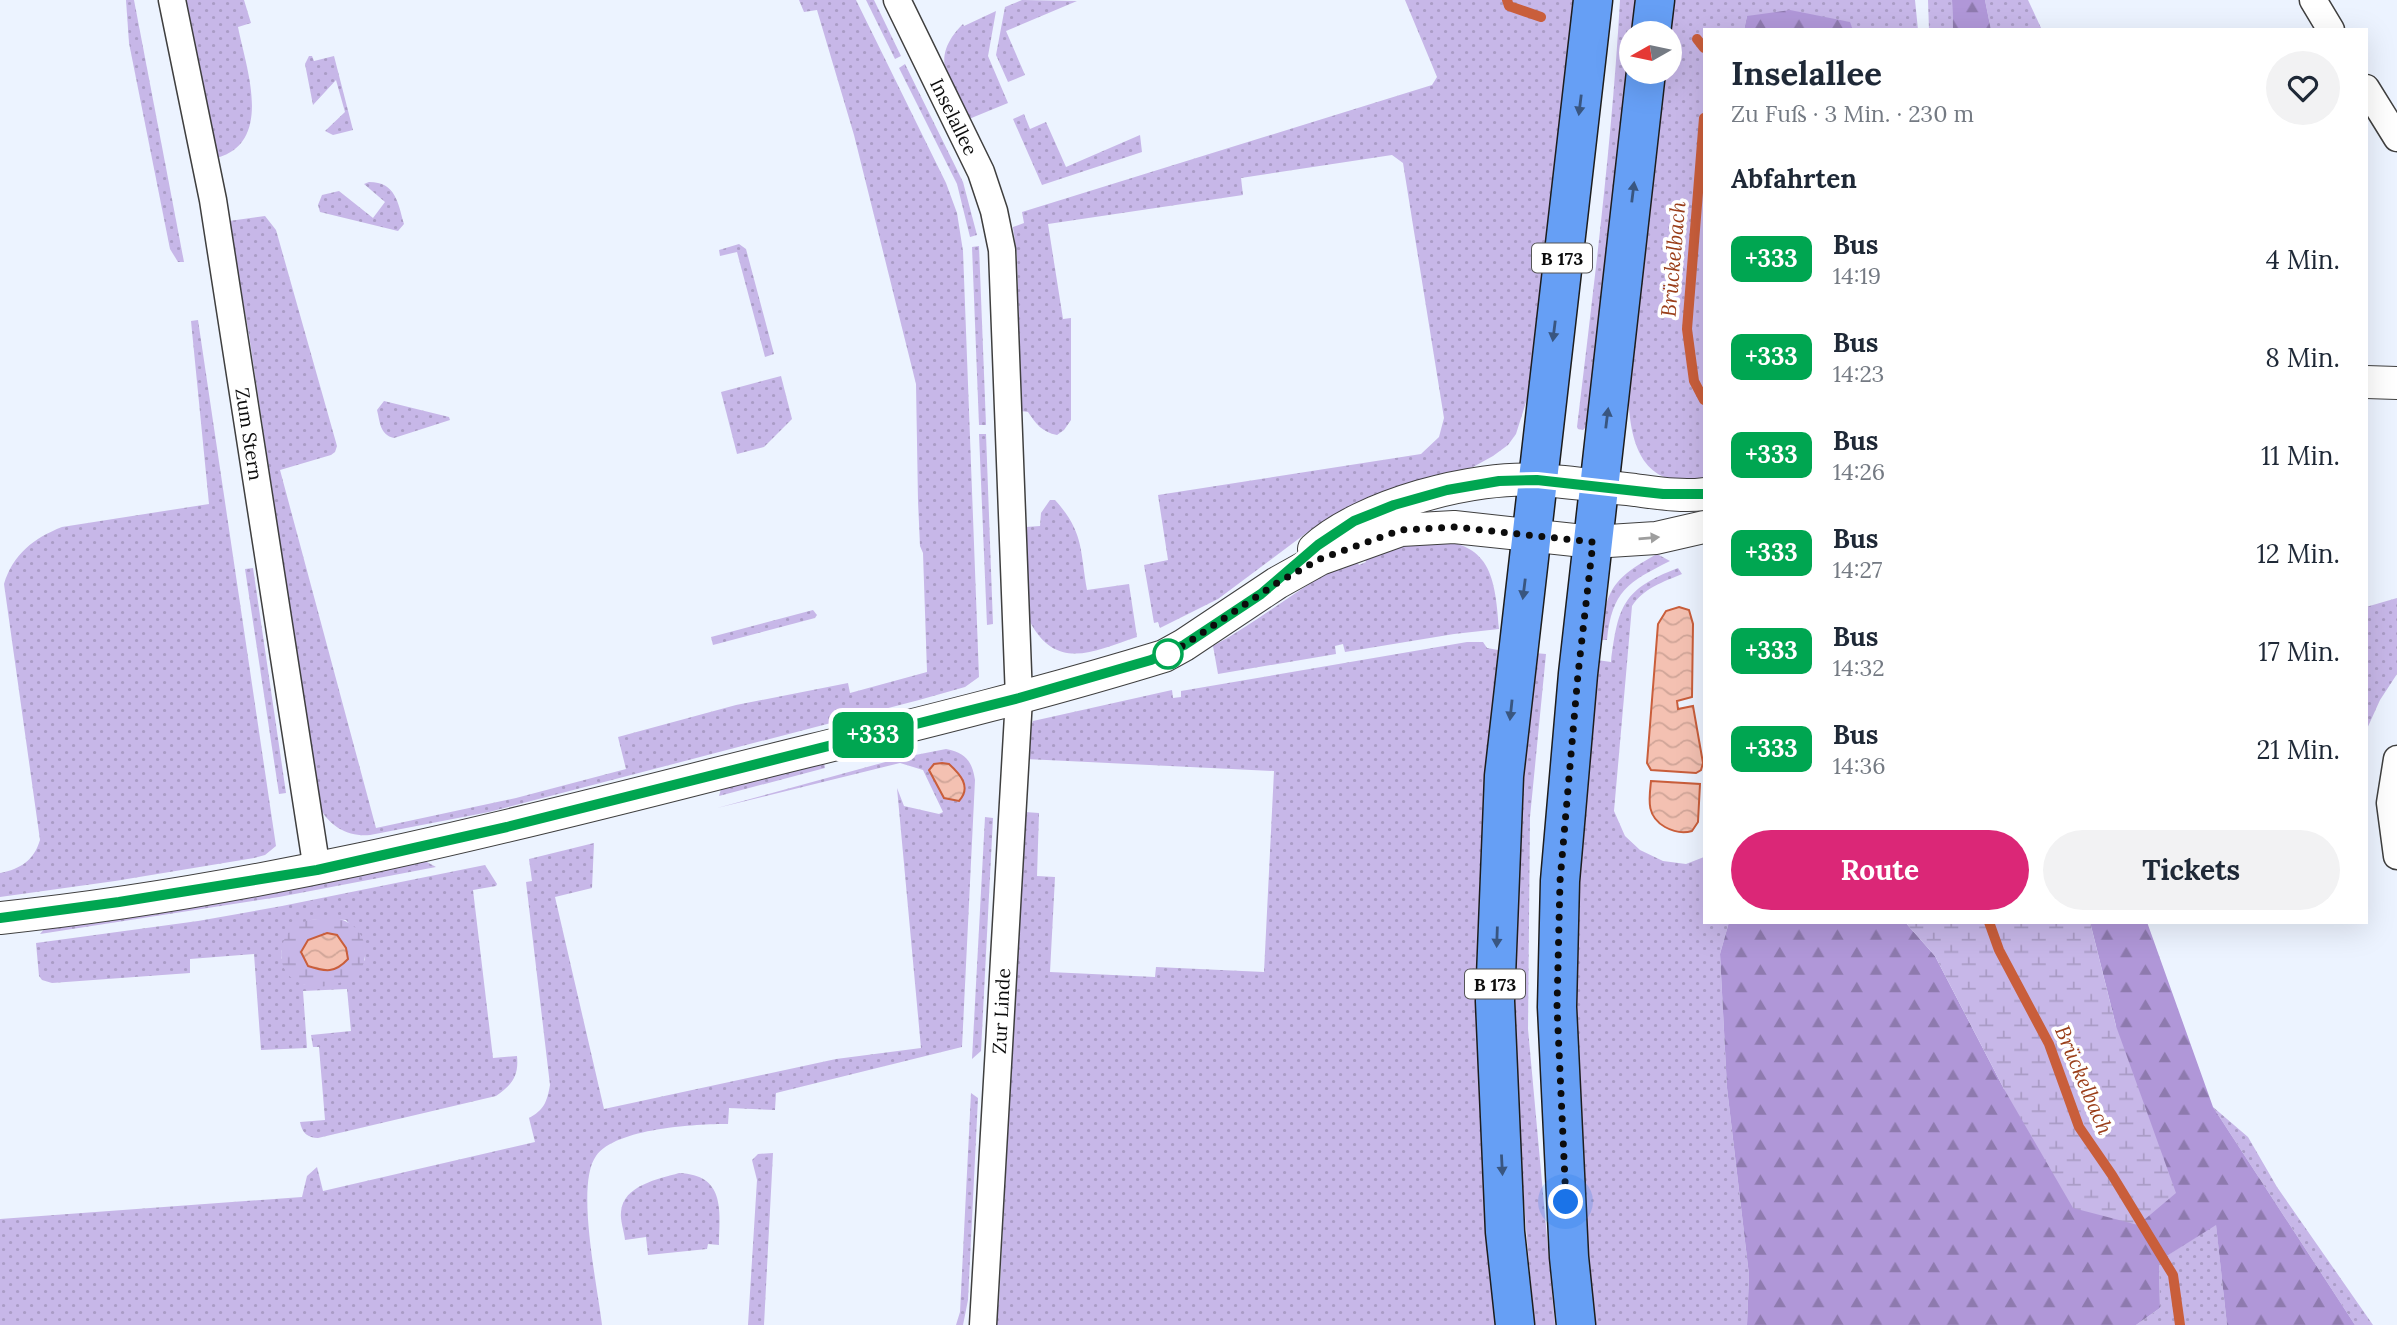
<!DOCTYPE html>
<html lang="de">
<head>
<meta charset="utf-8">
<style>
  body { margin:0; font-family:Lora,serif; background:#f2f2f3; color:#1f2937; height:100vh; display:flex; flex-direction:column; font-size:26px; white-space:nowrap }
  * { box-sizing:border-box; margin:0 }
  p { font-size:23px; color:#747a83 }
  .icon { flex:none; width:38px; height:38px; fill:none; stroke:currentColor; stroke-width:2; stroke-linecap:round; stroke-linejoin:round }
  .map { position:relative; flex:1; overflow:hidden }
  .details { position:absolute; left:1703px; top:28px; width:665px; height:896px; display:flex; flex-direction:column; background:#fff; border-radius:0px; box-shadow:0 7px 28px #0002 }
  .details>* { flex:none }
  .badge { padding:0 14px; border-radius:10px; font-size:24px; line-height:46px }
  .needle { width:46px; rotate:261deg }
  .tools { position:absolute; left:1619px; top:21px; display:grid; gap:14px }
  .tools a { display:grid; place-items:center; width:63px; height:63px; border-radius:50%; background:#fff; box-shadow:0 7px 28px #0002; font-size:35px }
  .you { position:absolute; width:35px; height:35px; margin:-18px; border:5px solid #fff; border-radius:50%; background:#1a73e8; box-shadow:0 0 0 10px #1a73e833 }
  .map>.badge { position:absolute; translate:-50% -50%; box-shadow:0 0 0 4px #fff }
  h2 { padding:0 28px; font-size:26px; line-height:63px }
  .round { display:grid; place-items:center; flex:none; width:74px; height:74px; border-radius:37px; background:#f2f2f3 }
  .head { display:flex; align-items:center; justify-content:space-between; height:119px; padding:0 28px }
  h1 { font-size:33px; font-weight:800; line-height:52px }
  .primary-button { display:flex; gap:14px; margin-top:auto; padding:14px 28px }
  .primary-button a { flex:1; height:80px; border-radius:42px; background:#db2777; color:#fff; font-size:28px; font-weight:800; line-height:80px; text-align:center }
  .primary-button a+a { background:#f2f2f3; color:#1f2937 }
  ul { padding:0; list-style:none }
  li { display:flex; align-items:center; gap:21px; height:98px; padding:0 28px }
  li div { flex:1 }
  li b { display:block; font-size:26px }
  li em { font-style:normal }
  li .badge { min-width:77px; font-weight:700; text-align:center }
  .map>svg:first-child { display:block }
  .grass { fill:url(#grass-dots); fill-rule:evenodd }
  .forest { fill:url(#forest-firs) }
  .wetland { fill:url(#wetland-marsh) }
  .water { fill:url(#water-waves); stroke:#c95e3b; stroke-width:2 }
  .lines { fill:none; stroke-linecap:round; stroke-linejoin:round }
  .stream { stroke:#c95e3b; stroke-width:10 }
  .minor-casing { stroke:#3f3f3f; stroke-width:29 }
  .tertiary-casing { stroke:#3f3f3f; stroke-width:34 }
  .primary-casing { stroke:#1d1d1d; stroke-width:41 }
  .minor { stroke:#fff; stroke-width:26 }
  .tertiary { stroke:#fff; stroke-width:32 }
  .primary { stroke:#669ff5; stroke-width:38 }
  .oneway { fill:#395680 }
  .oneway2 { fill:#9e9e9e }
  .line-casing { stroke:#fff; stroke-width:16 }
  .line { stroke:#00a651; stroke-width:10 }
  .walk { stroke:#0c0c0c; stroke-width:7; stroke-dasharray:0 12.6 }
  .stop-dot { fill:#fff; stroke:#00a651; stroke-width:3.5 }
  .labels { text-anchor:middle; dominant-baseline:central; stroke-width:7; stroke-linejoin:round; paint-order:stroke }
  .shield { fill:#fff; stroke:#555; stroke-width:2 }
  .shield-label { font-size:18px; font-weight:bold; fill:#0c0c0c }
  .street-label { font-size:19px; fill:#0c0c0c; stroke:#fff }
  .water-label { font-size:21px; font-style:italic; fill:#9a3e19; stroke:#fff }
</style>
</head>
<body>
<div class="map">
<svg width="2397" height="1325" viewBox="0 0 2397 1325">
  <defs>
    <pattern id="grass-dots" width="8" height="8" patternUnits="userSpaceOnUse" patternTransform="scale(1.75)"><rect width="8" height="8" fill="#c7b7e8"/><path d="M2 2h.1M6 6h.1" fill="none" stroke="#aa9cc6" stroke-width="1.8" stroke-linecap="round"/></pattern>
    <pattern id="forest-firs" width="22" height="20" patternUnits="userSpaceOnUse" patternTransform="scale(1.75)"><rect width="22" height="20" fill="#b097d8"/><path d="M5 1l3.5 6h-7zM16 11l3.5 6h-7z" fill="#8e7aae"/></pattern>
    <pattern id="wetland-marsh" width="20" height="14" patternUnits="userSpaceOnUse" patternTransform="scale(1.75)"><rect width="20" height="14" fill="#c7b7e8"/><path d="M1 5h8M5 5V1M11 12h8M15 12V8" fill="none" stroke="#aa9cc6"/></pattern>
    <pattern id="water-waves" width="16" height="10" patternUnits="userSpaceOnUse" patternTransform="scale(1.75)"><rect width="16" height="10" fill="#f4c1b2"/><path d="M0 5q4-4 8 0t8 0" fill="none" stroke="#d0a598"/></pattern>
  </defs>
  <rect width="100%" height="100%" fill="#ecf3ff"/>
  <g class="grass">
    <polygon points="126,0 134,0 184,262 178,262 170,249 129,43"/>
    <path d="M 185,0 L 244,0 L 251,23 L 238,27 C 246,68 274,142 217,158 Z"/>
    <path d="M 799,0 L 856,0 L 946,183 L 957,213 L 963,251 L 979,677 L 965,687 L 919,700 L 489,812 L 370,835 C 349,837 330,827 320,808 L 249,335 L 229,221 L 265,216 L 276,230 L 337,446 L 335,452 L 331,455 L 280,470 L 376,828 L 516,798 L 626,769 L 618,737 L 736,705 L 848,683 L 850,693 L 927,672 L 923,553 L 920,546 L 918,501 L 916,384 L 854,135 L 817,10 L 804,12 Z"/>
    <polygon points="866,0 874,0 901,56 895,59"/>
    <polygon points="1022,0 1077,1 1006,31 1025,75 1008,82 996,55 1005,7"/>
    <path d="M 1405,0 L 1575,0 L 1529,399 L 1527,399 L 1516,434 L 1508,445 L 1493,456 L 1473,467 L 1380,493 L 1350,507 L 1313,528 L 1218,599 L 1160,628 L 1158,622 L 1154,623 L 1144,565 L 1168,560 L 1158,495 L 1421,454 L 1439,437 L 1444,418 L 1403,163 L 1392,155 L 1241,178 L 1243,195 L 1048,224 L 1063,319 L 1071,318 L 1071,420 L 1064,430 L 1057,435 C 1042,432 1036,424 1028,412 L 1021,411 L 1017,256 L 1013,227 L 1024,223 L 1022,212 L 1432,85 L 1437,77 Z"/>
    <path d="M 1620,0 L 1637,0 L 1633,33 L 1631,33 L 1631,52 L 1586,427 L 1583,430 L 1578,429 L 1577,427 C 1594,285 1612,143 1620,0 Z"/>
    <path d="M 1673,0 L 1915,0 L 1918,30 L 1853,30 L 1849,22 L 1747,16 L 1744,30 L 1704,30 L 1704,481 C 1695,481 1685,482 1676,480 C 1633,474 1629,423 1628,389 L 1665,72 L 1670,72 L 1670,36 Z"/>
    <polygon points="1928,0 1952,0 1953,30 1929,30"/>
    <polygon points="1985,0 2028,0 2042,30 1991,30"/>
    <path d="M 996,11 L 988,56 L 1008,103 L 969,119 C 951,81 927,60 963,24 L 964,26 Z"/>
    <polygon points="309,56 312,56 314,61 334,56 353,130 333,135 325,131 345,112 336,80 313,105 305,64"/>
    <polygon points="905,64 963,182 977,235 970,237 957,184 899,68"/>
    <polygon points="1024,114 1030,129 1046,122 1066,167 1140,135 1142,152 1042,185 1013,119"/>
    <path d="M 369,182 C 396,182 398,203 404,224 L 398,231 L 320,212 L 318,205 L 322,195 L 339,191 L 373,218 L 385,202 L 364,184 Z"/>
    <polygon points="739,244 746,249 774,354 765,357 737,252 720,256 719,250"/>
    <polygon points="979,246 986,425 979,425 972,247"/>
    <path d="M 198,320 L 276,846 L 265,855 L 254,858 L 115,881 L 0,897 L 0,873 C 21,869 34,860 40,840 L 4,584 C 13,554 34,538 62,527 L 209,504 L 191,321 Z"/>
    <polygon points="781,376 792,419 764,447 737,454 721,392"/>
    <path d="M 384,401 L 449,417 L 450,420 L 394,438 C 380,435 380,422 377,410 Z"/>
    <polygon points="979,434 986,434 993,624 987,625"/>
    <path d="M 1050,500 L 1055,500 C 1084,532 1080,550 1087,590 L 1129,584 L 1137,637 C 1094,651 1057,672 1030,622 L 1026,527 L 1040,526 L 1041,513 Z"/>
    <path d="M 1420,540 C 1488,539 1495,569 1499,629 L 1454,634 L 1345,652 L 1343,644 L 1335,646 L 1336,654 L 1218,674 L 1213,646 C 1262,620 1304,582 1355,559 L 1359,565 L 1366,562 L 1363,556 Z"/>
    <path d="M 1657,554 L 1670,561 C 1628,582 1612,591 1607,640 L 1600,640 C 1606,589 1612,579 1657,554 Z"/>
    <polygon points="253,568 286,793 279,794 245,569"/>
    <path d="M 1678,568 L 1682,574 C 1663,582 1644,588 1632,606 L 1614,811 L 1625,836 L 1640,850 L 1663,861 L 1686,864 L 1704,857 L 1704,922 L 1729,922 L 1720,954 L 1727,1088 L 1749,1275 L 1747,1325 L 1592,1325 C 1586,1217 1576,1109 1576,1001 C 1577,887 1586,774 1597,660 L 1611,662 C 1618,606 1623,589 1678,568 Z"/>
    <polygon points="2397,598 2397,674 2380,700 2366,731 2366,607"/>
    <polygon points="813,610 817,615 815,618 713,645 711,637"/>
    <path d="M 1467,642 L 1483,642 L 1487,648 L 1498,650 C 1487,768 1476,887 1477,1006 C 1479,1113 1485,1219 1498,1325 L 995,1325 L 999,1302 L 1025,812 L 1039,813 L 1037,876 L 1055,877 L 1050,972 L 1155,977 L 1156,967 L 1264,972 L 1274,771 L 1026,759 L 1027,737 L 1033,721 L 1172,690 L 1173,698 L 1181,697 L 1181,691 Z"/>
    <path d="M 1535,653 L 1546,654 L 1530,817 L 1528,1029 L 1555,1325 L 1535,1325 C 1522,1200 1514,1075 1514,949 C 1515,850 1525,751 1535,653 Z"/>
    <path d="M 946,749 C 966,753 972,761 975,780 L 962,1047 L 776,1093 L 775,1110 L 729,1108 L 728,1124 C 696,1124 616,1128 596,1156 C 575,1185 598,1288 602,1325 L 0,1325 L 0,1219 L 302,1197 L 307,1176 L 317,1167 L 323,1191 L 535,1142 L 529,1118 C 544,1110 547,1102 550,1085 L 526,882 L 532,881 L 529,859 L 594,843 L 592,888 L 555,897 L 604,1109 L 836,1059 L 921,1048 L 897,788 L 904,806 L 939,814 L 943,812 L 923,770 L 900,763 L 717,808 L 900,758 Z"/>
    <polygon points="824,761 825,768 719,796 721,789 726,787"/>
    <polygon points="985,817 993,818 981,1051 972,1059"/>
    <polygon points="425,861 436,867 279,897 40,934 45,928 283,889"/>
    <path d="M 485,865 L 497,884 L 496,886 L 473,890 L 493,1058 L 517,1056 C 519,1076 512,1085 496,1096 L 318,1138 C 308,1138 302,1133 300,1122 L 325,1120 L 319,1047 L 313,1047 L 311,1035 L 351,1031 L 347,989 L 303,991 L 307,1048 L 261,1050 L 254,954 L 190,959 L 190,973 L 52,983 L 42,980 L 39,976 L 36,943 L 198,921 L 282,906 ZM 326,919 L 346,920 C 358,933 366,941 365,960 C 342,979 334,990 303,984 L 281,958 L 281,951 L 311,920 Z"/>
    <polygon points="971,1093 978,1098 968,1300 963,1325 956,1325 960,1312"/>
    <polygon points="2213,1107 2248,1137 2277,1187 2373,1325 2355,1325"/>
    <polygon points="773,1153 764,1325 748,1325 757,1180 752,1160 758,1154"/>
    <path d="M 679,1173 C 725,1175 720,1209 719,1245 L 708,1244 L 707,1249 L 648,1255 L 646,1237 L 625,1240 C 624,1231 620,1220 621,1212 C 623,1185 659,1179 679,1173 Z"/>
    <polygon points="2216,1224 2227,1325 2136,1325 2160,1308 2159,1261"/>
  </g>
  <g class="forest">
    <polygon points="1952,0 1985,0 1991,30 1953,30"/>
    <polygon points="1790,10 1850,22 1853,30 1744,30 1747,16"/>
    <polygon points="1729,922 1905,922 1935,956 2004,1089 2116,1026 2090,922 2147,922 2213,1107 2355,1325 2227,1325 2216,1225 2159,1261 2160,1308 2136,1325 1747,1325 1749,1275 1727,1088 1720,954"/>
  </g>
  <g class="wetland">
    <path d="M 335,918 C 354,921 367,936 365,956 C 364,970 354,978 342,982 C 327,988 308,989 294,980 C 275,967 278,936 297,925 C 309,918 322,919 335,918 Z"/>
    <polygon points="1905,922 2090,922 2116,1026 2176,1193 2138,1225 2073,1208 2004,1089 1935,956"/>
  </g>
  <g class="water">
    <polygon points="1679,607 1689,610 1693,624 1692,697 1677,701 1678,709 1693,706 1703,763 1701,770 1696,773 1651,770 1647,763 1658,624 1666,611"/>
    <path d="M 942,763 L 949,764 C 960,774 972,787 959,801 L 944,798 L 929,770 L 934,764 Z"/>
    <path d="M 1651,781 L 1700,784 L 1698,822 L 1692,831 C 1682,834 1674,832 1665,827 C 1646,816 1649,800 1651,781 Z"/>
    <path d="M 327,933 L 337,935 L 346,948 L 348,959 C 335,973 326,972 308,966 L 301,952 L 308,940 Z"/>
  </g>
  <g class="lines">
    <g class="stream">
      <polyline points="1507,0 1509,6 1541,17"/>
      <polyline points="1697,39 1704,48"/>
      <polyline points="1704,118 1687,329 1694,381 1704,400"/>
      <polyline points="1989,922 1999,950 2049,1044 2079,1127 2112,1175 2173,1275 2180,1325"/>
    </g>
    <g class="minor-casing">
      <g id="minor">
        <path id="s1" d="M 172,0 L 213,200 L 317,870"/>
        <path id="s2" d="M 897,0 L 981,172 L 994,211 L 1002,250 L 1019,698 L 983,1325"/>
        <polyline points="2313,0 2331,30"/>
        <polyline points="2366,88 2397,138"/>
        <polyline points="2397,759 2390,803 2397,856"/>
      </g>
    </g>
    <g class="tertiary-casing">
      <g id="tertiary">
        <polyline points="2366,382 2397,383"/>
        <path d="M 1314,549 C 1362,505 1475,475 1540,480 C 1572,482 1603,487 1635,490 C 1658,493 1682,497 1704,494"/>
        <path d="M 0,918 C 241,893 477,835 712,775 C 863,737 1015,702 1164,656 L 1184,645 L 1277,583 L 1320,559 L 1401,530 L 1454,527 L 1593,542 L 1656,538 L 1704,527"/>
      </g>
    </g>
    <g class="primary-casing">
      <g id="primary">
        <polyline points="1651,33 1655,0"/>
        <polyline points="1515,1325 1505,1232 1495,1001 1504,776 1593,0"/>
        <polyline points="1576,1325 1569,1257 1557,1007 1560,881 1578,674 1646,72"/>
      </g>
    </g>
    <use href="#minor" class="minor"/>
    <use href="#tertiary" class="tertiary"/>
    <use href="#primary" class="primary"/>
  </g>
  <defs><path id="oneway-solid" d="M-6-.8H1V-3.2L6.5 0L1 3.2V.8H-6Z" transform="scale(1.75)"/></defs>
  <g class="oneway">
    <use href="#oneway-solid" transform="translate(1580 105) rotate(97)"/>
    <use href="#oneway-solid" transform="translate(1633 192) rotate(-83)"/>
    <use href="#oneway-solid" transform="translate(1554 331) rotate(97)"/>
    <use href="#oneway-solid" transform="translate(1607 418) rotate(-83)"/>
    <use href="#oneway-solid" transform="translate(1524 589) rotate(97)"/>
    <use href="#oneway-solid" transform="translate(1511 710) rotate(96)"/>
    <use href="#oneway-solid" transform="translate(1497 937) rotate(92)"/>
    <use href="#oneway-solid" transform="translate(1502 1165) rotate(87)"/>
  </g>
  <use class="oneway2" href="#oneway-solid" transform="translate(1649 538) rotate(-5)"/>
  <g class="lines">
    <g class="line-casing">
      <polyline id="line" points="0,918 119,902 317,870 507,827 1019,698 1151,660 1184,645 1261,594 1318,545 1354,521 1394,505 1447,490 1499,481 1537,480 1663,494 1704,494"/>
    </g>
    <use href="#line" class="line"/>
    <polyline class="walk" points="1168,654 1164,656 1184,645 1277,583 1320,559 1401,530 1454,527 1593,542 1578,674 1560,881 1557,1007 1566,1202"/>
  </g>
  <circle class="stop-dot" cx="1168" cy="654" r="14"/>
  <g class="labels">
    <g class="shield">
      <rect x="1532" y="243.5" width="60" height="29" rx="5"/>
      <rect x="1465" y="969.5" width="60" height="29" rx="5"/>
    </g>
    <g class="shield-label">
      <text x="1562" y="258">B 173</text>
      <text x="1495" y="984">B 173</text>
    </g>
    <g class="street-label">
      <text stroke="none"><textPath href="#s2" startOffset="130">Inselallee</textPath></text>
      <text stroke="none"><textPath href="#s1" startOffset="441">Zum Stern</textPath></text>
      <text transform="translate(1001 1011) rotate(-87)">Zur Linde</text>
    </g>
    <g class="water-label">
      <text transform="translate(1673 259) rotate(-85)">Brückelbach</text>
      <text transform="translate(2084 1080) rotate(67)">Brückelbach</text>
    </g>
  </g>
</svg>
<div class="tools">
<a><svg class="needle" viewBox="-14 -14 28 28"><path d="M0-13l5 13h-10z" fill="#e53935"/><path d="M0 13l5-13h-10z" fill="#747a83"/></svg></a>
</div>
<div class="you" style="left:1566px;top:1202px"></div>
<b class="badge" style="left:873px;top:735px;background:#00a651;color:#fff">+333</b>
<section class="details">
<div class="head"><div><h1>Inselallee</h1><p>Zu Fuß · 3 Min. · 230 m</p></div><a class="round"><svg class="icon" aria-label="heart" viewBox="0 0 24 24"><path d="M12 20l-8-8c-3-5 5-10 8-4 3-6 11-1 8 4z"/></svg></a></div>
<h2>Abfahrten</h2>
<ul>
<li><span class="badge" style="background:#00a651;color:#fff">+333</span><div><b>Bus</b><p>14:19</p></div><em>4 Min.</em></li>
<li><span class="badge" style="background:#00a651;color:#fff">+333</span><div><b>Bus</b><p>14:23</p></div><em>8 Min.</em></li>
<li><span class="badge" style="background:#00a651;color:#fff">+333</span><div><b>Bus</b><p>14:26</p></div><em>11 Min.</em></li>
<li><span class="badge" style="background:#00a651;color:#fff">+333</span><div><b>Bus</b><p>14:27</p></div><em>12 Min.</em></li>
<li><span class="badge" style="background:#00a651;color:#fff">+333</span><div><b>Bus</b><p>14:32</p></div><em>17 Min.</em></li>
<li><span class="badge" style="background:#00a651;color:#fff">+333</span><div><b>Bus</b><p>14:36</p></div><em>21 Min.</em></li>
</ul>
<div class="primary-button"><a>Route</a><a>Tickets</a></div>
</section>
</div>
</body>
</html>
